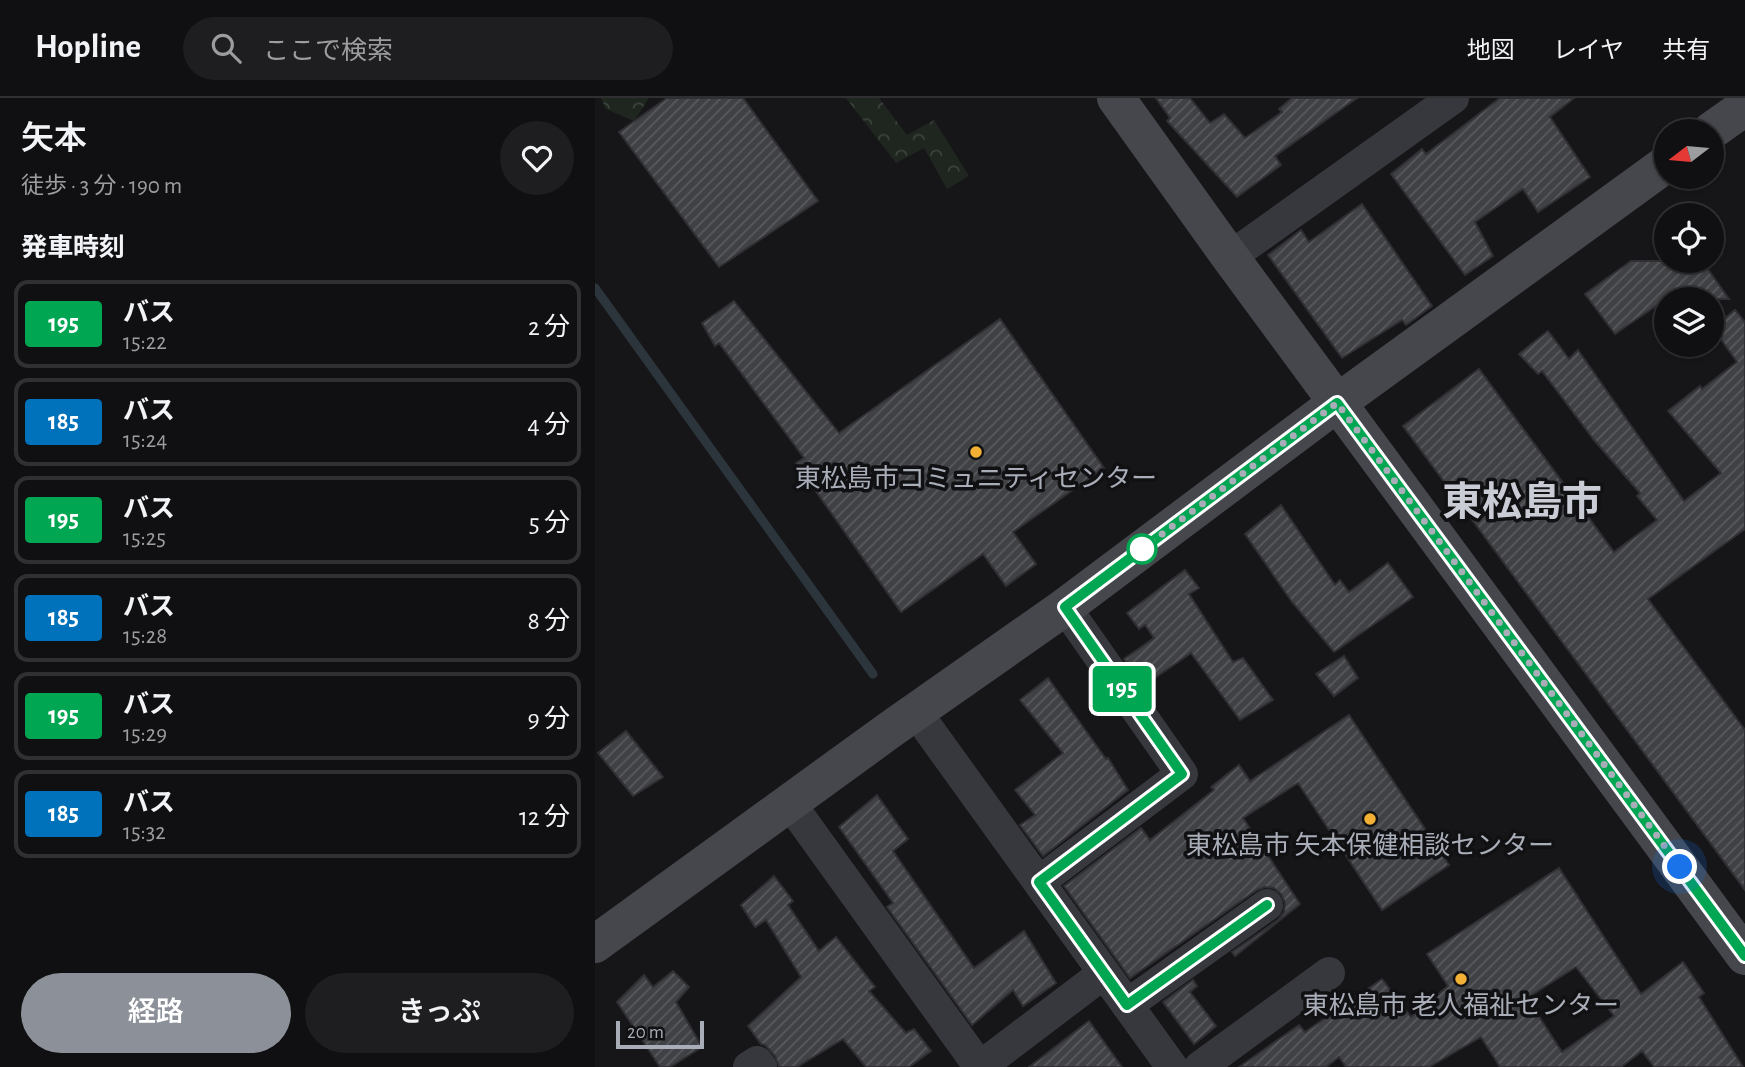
<!DOCTYPE html>
<html lang="ja">
<head>
<meta charset="utf-8">
<style>
  body { margin:0; font-family:"Alegreya Sans","Noto Sans JP",sans-serif; background:#1e1e20; color:#f1f3f6; height:100vh; display:flex; flex-direction:column; font-size:26px; white-space:nowrap }
  * { box-sizing:border-box; margin:0 }
  p { font-size:23px; color:#9c9d9f }
  .icon { flex:none; width:38px; height:38px; fill:none; stroke:currentColor; stroke-width:2; stroke-linecap:round; stroke-linejoin:round }
  .map { position:relative; flex:1; overflow:hidden }
  .details { display:flex; flex-direction:column; background:#101012; width:595px }
  .details>* { flex:none }
  .badge { padding:0 14px; border-radius:5px; font-size:24px; line-height:46px }
  .needle { width:46px; rotate:254deg }
  .buttons { position:absolute; left:1059px; top:21px; display:grid; gap:14px }
  .buttons a { display:grid; place-items:center; width:70px; height:70px; border-radius:50%; background:#101012; box-shadow:0 2px 5px #0004,0 0 0 2px #303032; font-size:35px }
  .scale { position:absolute; left:21px; bottom:18px; width:88px; box-sizing:border-box; padding-left:7px; border:4px solid #a8adb8; border-top:0; font-size:19px; line-height:24px; white-space:nowrap; color:#a8adb8; -webkit-text-stroke:5px #111113; paint-order:stroke }
  .you { position:absolute; width:35px; height:35px; margin:-18px; border:5px solid #fff; border-radius:50%; background:#1a73e8; box-shadow:0 0 0 10px #1a73e833 }
  .map>.badge { position:absolute; translate:-50% -50%; box-shadow:0 0 0 4px #fff }
  h2 { padding:0 21px; font-size:26px; line-height:63px }
  .round { display:grid; place-items:center; flex:none; width:74px; height:74px; border-radius:37px; background:#1e1e20 }
  .head { display:flex; align-items:center; justify-content:space-between; height:119px; padding:0 21px }
  h1 { font-size:33px; font-weight:600; line-height:52px }
  .cta { display:flex; gap:14px; margin-top:auto; padding:14px 21px }
  .cta a { flex:1; height:80px; border-radius:42px; background:#8c9099; color:#fff; font-size:28px; font-weight:600; line-height:80px; text-align:center }
  .cta a+a { background:#1e1e20; color:#f1f3f6 }
  ul { padding:0; list-style:none }
  li { display:flex; align-items:center; gap:21px; height:88px; margin:0 14px 10px; padding:0 7px; border:4px solid #303032; border-radius:14px }
  li div { flex:1 }
  li b { display:block; font-size:26px }
  li em { font-style:normal }
  li .badge { min-width:77px; font-weight:700; text-align:center }
  header { display:flex; align-items:center; gap:42px; box-sizing:border-box; height:98px; padding:0 35px; background:#101012; border-bottom:2px solid #303032 }
  header strong { font-size:33px }
  nav { display:flex; gap:38px; margin-inline-start:auto; font-size:24px }
  .search { width:490px; height:63px; background:#1e1e20; display:flex; align-items:center; gap:18px; box-sizing:border-box; padding:0 24px; border-radius:38px; color:#9c9d9f; font-size:26px }
  main { display:flex; flex:1; min-height:0 }
  .map>svg:first-child { display:block }
  .forest { fill:url(#forest-crowns) }
  .lines { fill:none; stroke-linecap:round; stroke-linejoin:round }
  .stream { stroke:#2c353c; stroke-width:9 }
  .building { fill:url(#building-hatch); stroke:#303034; stroke-width:2; fill-rule:evenodd }
  .street { stroke:#37383d; stroke-width:32 }
  .secondary { stroke:#45474d; stroke-width:38 }
  .line-casing { stroke:#fff; stroke-width:16 }
  .line { stroke:#00a651; stroke-width:10 }
  .walk { stroke:#a8adb8; stroke-width:7; stroke-dasharray:0 12.6 }
  .poi-dot { fill:#f2b134; stroke:#111113; stroke-width:2.5 }
  .stop-dot { fill:#fff; stroke:#00a651; stroke-width:3.5 }
  .labels { text-anchor:middle; dominant-baseline:central; stroke-width:7; stroke-linejoin:round; paint-order:stroke }
  .poi-label { font-size:26px; fill:#a8adb8; stroke:#111113 }
  .town-label { font-size:40px; font-weight:bold; fill:#c9ccd4; stroke:#111113 }
</style>
</head>
<body>
<header>
<strong>Hopline</strong>
<div class="search"><svg class="icon" aria-label="search" viewBox="0 0 24 24"><circle cx="10" cy="10" r="6"/><path d="M15 15l6 6"/></svg>ここで検索</div>
<nav><a>地図</a><a>レイヤ</a><a>共有</a></nav>
</header>
<main>
<section class="details">
<div class="head"><div><h1>矢本</h1><p>徒歩 · 3 分 · 190 m</p></div><a class="round"><svg class="icon" aria-label="heart" viewBox="0 0 24 24"><path d="M12 20l-8-8c-3-5 5-10 8-4 3-6 11-1 8 4z"/></svg></a></div>
<h2>発車時刻</h2>
<ul>
<li><span class="badge" style="background:#00a651;color:#fff">195</span><div><b>バス</b><p>15:22</p></div><em>2 分</em></li>
<li><span class="badge" style="background:#0072bc;color:#fff">185</span><div><b>バス</b><p>15:24</p></div><em>4 分</em></li>
<li><span class="badge" style="background:#00a651;color:#fff">195</span><div><b>バス</b><p>15:25</p></div><em>5 分</em></li>
<li><span class="badge" style="background:#0072bc;color:#fff">185</span><div><b>バス</b><p>15:28</p></div><em>8 分</em></li>
<li><span class="badge" style="background:#00a651;color:#fff">195</span><div><b>バス</b><p>15:29</p></div><em>9 分</em></li>
<li><span class="badge" style="background:#0072bc;color:#fff">185</span><div><b>バス</b><p>15:32</p></div><em>12 分</em></li>
</ul>
<div class="cta"><a>経路</a><a>きっぷ</a></div>
</section>
<div class="map">
<svg width="1150" height="969" viewBox="0 0 1150 969">
  <defs>
    <pattern id="forest-crowns" width="20" height="18" patternUnits="userSpaceOnUse" patternTransform="scale(1.75)"><rect width="20" height="18" fill="#1e261f"/><path d="M2 6a3 3 0 1 1 6 0M12 15a3 3 0 1 1 6 0" fill="none" stroke="#3c433d"/></pattern>
    <pattern id="building-hatch" width="6" height="6" patternUnits="userSpaceOnUse" patternTransform="scale(1.75)"><rect width="6" height="6" fill="#404145"/><path d="M-1 1l2-2M0 6l6-6M5 7l2-2" fill="none" stroke="#595a5e"/></pattern>
  </defs>
  <rect width="100%" height="100%" fill="#161618"/>
  <g class="forest">
    <polygon points="6,0 54,0 39,23 11,11"/>
    <polygon points="251,0 284,0 312,37 339,22 374,78 352,91 329,50 301,65"/>
  </g>
  <g class="lines">
    <polyline class="stream" points="0,190 278,576"/>
  </g>
  <g class="building">
    <polygon points="72,0 148,0 223,103 124,169 24,34"/>
    <polygon points="561,0 595,0 615,25 629,16 650,40 687,14 684,11 697,0 762,0 680,58 686,67 642,99 572,23 575,20"/>
    <polygon points="905,0 979,0 955,19 995,79 943,114 928,91 880,124 898,158 870,177 796,76 827,51 831,56"/>
    <polygon points="767,106 837,208 811,227 807,222 747,260 673,157 706,132 714,144"/>
    <polygon points="1036,163 1107,163 1134,201 1096,201 1087,190 1020,236 990,196"/>
    <polygon points="139,203 244,335 405,221 509,370 418,434 441,466 411,488 388,456 306,514 201,365 209,360 124,245 120,248 107,225"/>
    <polygon points="1140,212 1150,224 1150,431 1053,501 1150,632 1150,792 808,328 884,271 1019,454 1062,422 1042,398 1045,395 999,342 947,273 943,276 924,256 953,233 974,261 983,252 1089,403 1126,375 1073,313 1105,288 1107,291 1142,264 1118,230"/>
    <polygon points="686,407 740,487 745,482 754,494 793,465 818,499 739,554 697,504 650,436"/>
    <polygon points="590,472 604,490 594,496 638,564 648,560 678,602 645,622 596,555 548,588 529,561 559,540 550,527 544,531 532,515"/>
    <polygon points="749,558 763,580 739,598 721,576"/>
    <polygon points="453,580 511,661 513,660 533,692 448,758 425,727 440,717 420,692 468,655 425,602"/>
    <polygon points="754,617 854,767 787,812 703,685 648,720 705,806 640,858 637,854 683,822 689,814 690,805 686,796 679,790 670,789 662,792 535,880 469,788 546,730 555,742 619,692 616,689 644,667 655,683"/>
    <polygon points="31,633 68,679 38,698 3,655"/>
    <polygon points="282,697 313,741 298,753 379,870 429,833 461,885 428,908 418,892 377,927 292,809 298,805 244,729"/>
    <path d="M 964,770 L 1046,896 L 1088,864 L 1109,895 L 1104,899 L 1148,969 L 1059,969 L 1047,953 L 1026,969 L 905,969 L 886,939 L 834,969 L 751,969 L 744,959 L 731,969 L 644,969 L 704,927 L 710,934 L 787,881 L 816,919 L 853,888 L 832,856 ZM 981,869 L 1019,918 L 967,954 L 932,900 Z"/>
    <polygon points="179,778 198,803 193,807 224,853 241,839 280,889 274,893 311,935 319,931 336,953 314,969 271,969 248,941 202,969 184,969 180,958 170,947 166,946 153,928 206,879 171,822 160,829 146,807"/>
    <polygon points="78,873 94,889 81,904 107,949 75,969 65,969 22,904 49,877 58,889"/>
    <polygon points="598,882 602,888 595,894 621,928 599,946 568,904"/>
    <polygon points="494,923 527,969 434,969"/>
  </g>
  <g class="lines">
    <g class="street">
      <polyline points="635,159 858,0"/>
      <polyline points="321,614 577,969"/>
      <polyline points="194,704 384,968"/>
      <polyline points="444,784 587,676 470,509"/>
      <polyline points="532,907 672,807"/>
      <polyline points="154,969 162,964 166,969"/>
      <polyline points="385,969 509,875"/>
      <polyline points="605,969 734,875"/>
    </g>
    <g class="secondary">
      <polyline points="521,0 635,159 1150,858"/>
      <polyline points="1116,33 1150,9"/>
      <polyline points="0,846 296,631 470,509 742,305 1071,66"/>
    </g>
  </g>
  <g class="lines">
    <g class="line-casing">
      <polyline id="line" points="672,807 532,907 444,784 587,676 470,509 742,305 1150,858"/>
    </g>
    <use href="#line" class="line"/>
    <polyline class="walk" points="547,451 742,305 1085,769"/>
  </g>
  <g class="poi-dot">
    <circle cx="381" cy="354" r="7"/>
    <circle cx="775" cy="721" r="7"/>
    <circle cx="866" cy="881" r="7"/>
  </g>
  <circle class="stop-dot" cx="547" cy="451" r="14"/>
  <g class="labels">
    <g class="poi-label">
      <text x="381" y="381">東松島市コミュニティセンター</text>
      <text x="775" y="748">東松島市 矢本保健相談センター</text>
      <text x="866" y="908">東松島市 老人福祉センター</text>
    </g>
    <g class="town-label">
      <text x="927" y="405">東松島市</text>
    </g>
  </g>
</svg>
<div class="buttons">
<a><svg class="needle" viewBox="-14 -14 28 28"><path d="M0-13l5 13h-10z" fill="#e53935"/><path d="M0 13l5-13h-10z" fill="#9c9d9f"/></svg></a>
<a><svg class="icon" aria-label="locate" viewBox="0 0 24 24"><circle cx="12" cy="12" r="6"/><path d="M12 2v4M12 18v4M2 12h4M18 12h4"/></svg></a>
<a><svg class="icon" aria-label="layers" viewBox="0 0 24 24"><path d="M12 4l9 5-9 5-9-5zM3 14l9 5 9-5"/></svg></a>
</div>
<div class="scale">20 m</div>
<div class="you" style="left:1085px;top:769px"></div>
<b class="badge" style="left:527px;top:591px;background:#00a651;color:#fff">195</b>
</div>
</main>
</body>
</html>
